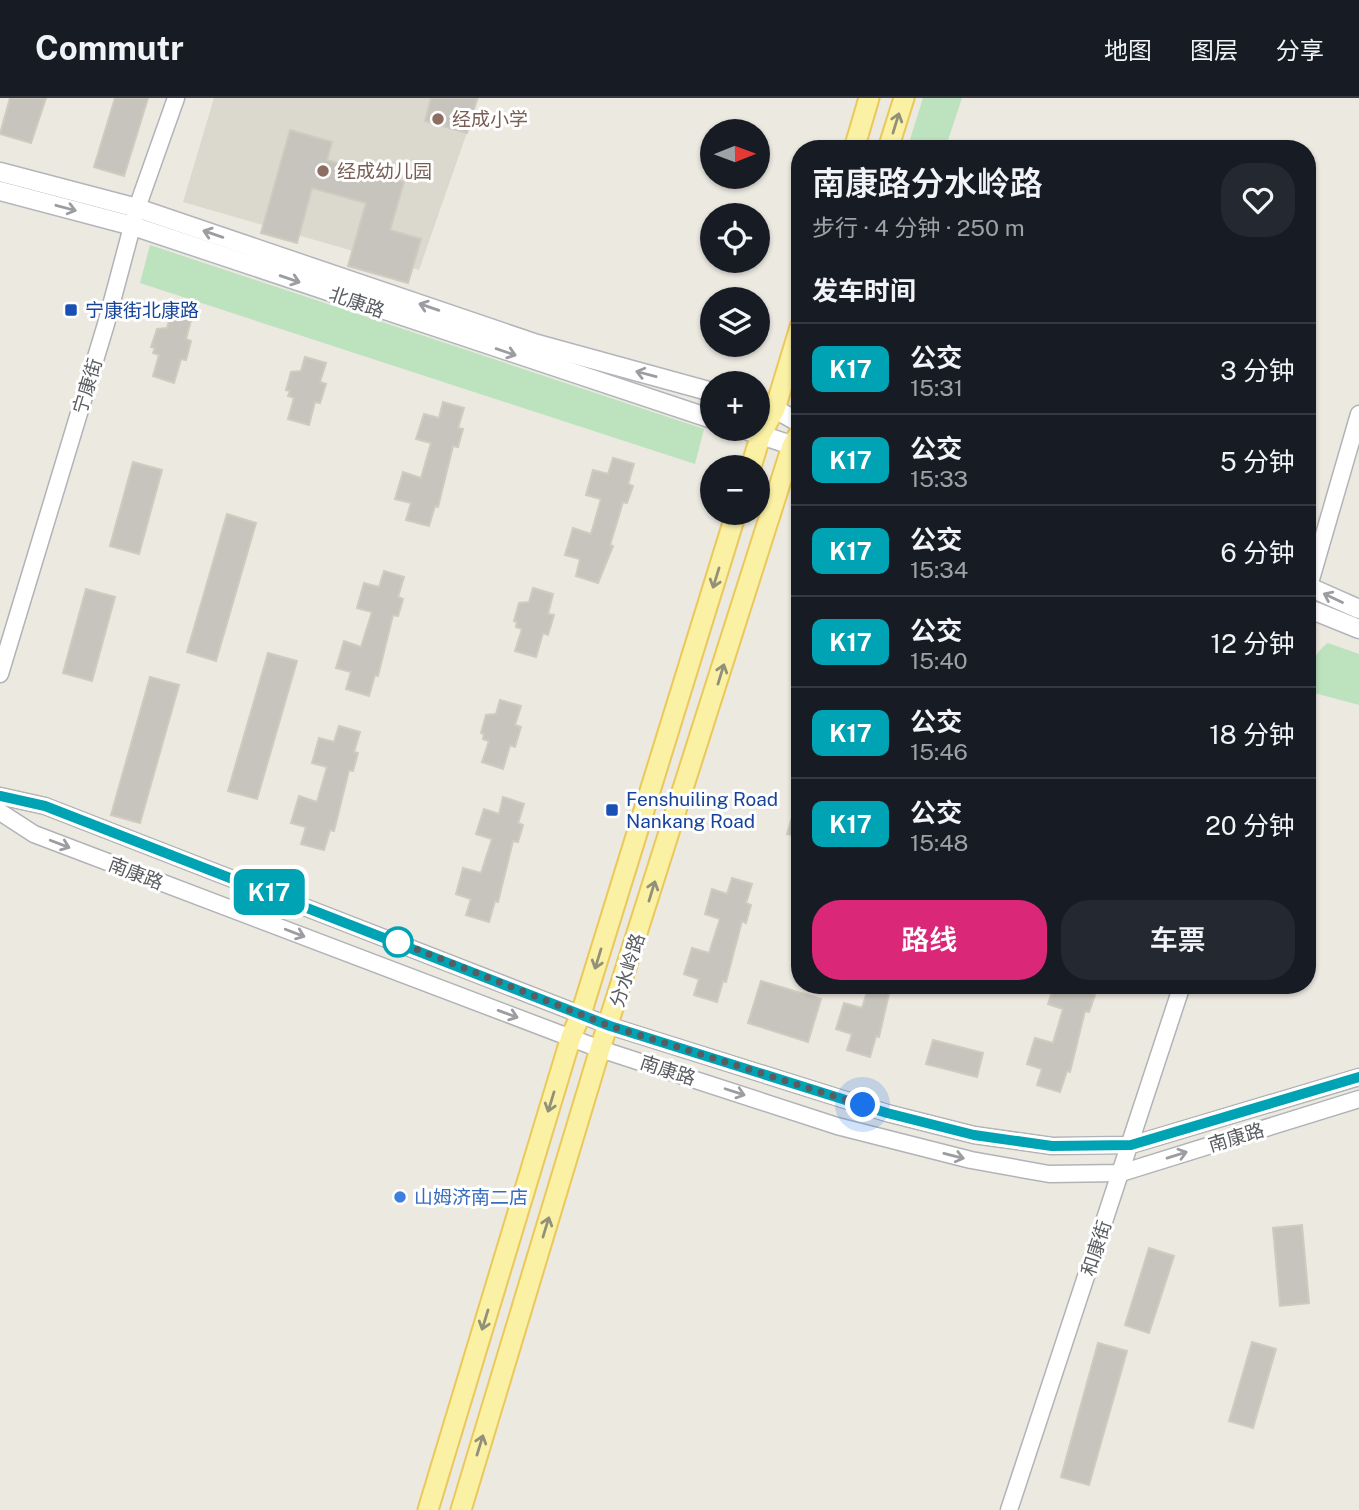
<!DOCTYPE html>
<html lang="zh">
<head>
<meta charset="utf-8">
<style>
  body { margin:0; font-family:"Public Sans","Noto Sans SC",sans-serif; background:#242831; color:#f1f3f6; height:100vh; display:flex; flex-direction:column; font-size:26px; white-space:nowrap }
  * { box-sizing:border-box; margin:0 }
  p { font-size:23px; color:#9ea1a6 }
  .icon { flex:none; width:38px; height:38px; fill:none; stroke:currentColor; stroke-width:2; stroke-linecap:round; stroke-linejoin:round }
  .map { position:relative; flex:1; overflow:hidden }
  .drawer { position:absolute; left:791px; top:42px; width:525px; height:854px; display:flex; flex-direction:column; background:#171b24; border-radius:28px; box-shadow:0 2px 5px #0004 }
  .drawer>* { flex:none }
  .badge { padding:0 14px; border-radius:10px; font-size:24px; line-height:46px }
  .needle { width:46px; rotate:89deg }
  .buttons { position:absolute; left:700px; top:21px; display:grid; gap:14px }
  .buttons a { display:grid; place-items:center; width:70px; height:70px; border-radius:50%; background:#171b24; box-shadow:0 2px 5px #0004; font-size:35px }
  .you { position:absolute; width:35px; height:35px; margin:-18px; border:5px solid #fff; border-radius:50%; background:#1a73e8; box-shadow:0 0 0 10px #1a73e833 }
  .map>.badge { position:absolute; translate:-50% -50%; box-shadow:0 0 0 4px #fff }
  h2 { padding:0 21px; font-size:26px; line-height:63px }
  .round { display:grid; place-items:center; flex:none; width:74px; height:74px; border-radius:28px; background:#242831 }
  .summary { display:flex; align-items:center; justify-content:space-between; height:119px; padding:0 21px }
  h1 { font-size:33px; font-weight:600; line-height:52px }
  .primary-button { display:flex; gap:14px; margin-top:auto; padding:14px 21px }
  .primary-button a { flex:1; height:80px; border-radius:28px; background:#db2777; color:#fff; font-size:28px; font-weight:600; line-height:80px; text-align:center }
  .primary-button a+a { background:#242831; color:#f1f3f6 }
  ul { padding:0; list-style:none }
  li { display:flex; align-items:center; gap:21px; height:91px; padding:0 21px; border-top:2px solid #363941 }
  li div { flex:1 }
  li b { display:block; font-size:26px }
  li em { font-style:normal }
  li .badge { min-width:77px; font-weight:700; text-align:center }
  header { display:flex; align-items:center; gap:42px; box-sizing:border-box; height:98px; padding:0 35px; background:#171b24; border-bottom:2px solid #363941 }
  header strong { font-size:33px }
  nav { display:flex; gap:38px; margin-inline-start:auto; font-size:24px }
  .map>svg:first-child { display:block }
  .education { fill:#dbd8ce }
  .green { fill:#bde2be }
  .building { fill:#c6c4bd; stroke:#cfcbbf; stroke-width:2 }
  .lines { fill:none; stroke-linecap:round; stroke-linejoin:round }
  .tertiary-casing { stroke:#b1b3b7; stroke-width:19 }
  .secondary-casing { stroke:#b2b5ba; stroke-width:21 }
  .primary-casing { stroke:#eac85a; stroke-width:23 }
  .tertiary { stroke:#fff; stroke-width:16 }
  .secondary { stroke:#fff; stroke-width:18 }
  .primary { stroke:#fbf1a5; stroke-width:19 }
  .oneway { stroke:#929078 }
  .oneway2 { stroke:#9b9da0 }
  .line-casing { stroke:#fff; stroke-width:16 }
  .line { stroke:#00a3b4; stroke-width:10 }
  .walk { stroke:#595c60; stroke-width:7; stroke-dasharray:0 12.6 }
  .education-dot { fill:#8d6e63; stroke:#fff; stroke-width:2.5 }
  .transit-dot { fill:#1a4fb4; stroke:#fff; stroke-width:2.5 }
  .stop-dot { fill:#fff; stroke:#00a3b4; stroke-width:3.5 }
  .shop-dot { fill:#3f7fe0; stroke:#fff; stroke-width:2.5 }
  .labels { text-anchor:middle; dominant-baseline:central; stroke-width:6; stroke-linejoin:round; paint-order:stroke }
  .education-label { font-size:19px; fill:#785e54; stroke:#fff; text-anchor:start }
  .street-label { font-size:19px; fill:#595c60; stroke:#fff }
  .transit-label { font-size:19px; fill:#164399; stroke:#fff; text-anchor:start }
  .shop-label { font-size:19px; fill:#366cbe; stroke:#fff; text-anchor:start }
</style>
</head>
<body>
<header>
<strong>Commutr</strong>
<nav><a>地图</a><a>图层</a><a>分享</a></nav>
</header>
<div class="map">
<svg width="1359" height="1412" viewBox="0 0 1359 1412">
  <rect width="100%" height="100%" fill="#ebe9e0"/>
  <polygon class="education" points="214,0 479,0 419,172 183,104"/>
  <g class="green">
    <polygon points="923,0 962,0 945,51 907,51"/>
    <polygon points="150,147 704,331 695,366 140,185"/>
    <path d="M 1328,545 L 1359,556 L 1359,607 L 1307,593 C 1307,576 1313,555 1328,545 Z"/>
  </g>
  <g class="building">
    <polygon points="10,0 46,0 31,45 0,36"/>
    <polygon points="115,0 148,0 124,78 94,69"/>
    <polygon points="431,0 477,0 467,35 425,23"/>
    <polygon points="290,32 332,44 327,62 404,84 390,132 421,141 408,185 348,168 366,105 312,90 297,145 261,135"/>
    <polygon points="171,216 191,222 186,241 191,243 186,262 181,261 174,285 153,278 159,257 153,255 155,250 151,249 157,231 167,230"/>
    <polygon points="305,259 326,265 320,284 326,286 320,305 315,304 309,327 288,321 294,300 288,298 290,293 286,292 291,274 301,273"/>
    <polygon points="443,304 464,310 458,330 463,331 458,349 453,348 438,409 435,408 429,428 406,422 411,405 395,401 403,374 421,380 431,345 416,341 424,316 439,320"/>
    <polygon points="613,360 634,366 628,386 633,388 627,405 623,404 610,447 613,448 598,485 576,478 580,461 565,457 573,430 591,436 601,401 586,397 593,372 608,376"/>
    <polygon points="133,364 162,372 139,456 110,448"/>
    <polygon points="227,416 256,425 216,563 187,554"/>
    <polygon points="384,473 404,479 398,499 403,501 398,518 393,517 378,578 375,577 369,598 346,591 351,574 336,570 344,543 361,549 372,514 357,510 364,485 379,489"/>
    <polygon points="533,490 553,496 548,516 554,517 548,537 543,535 536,559 515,553 522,531 516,529 517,524 514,523 519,505 529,504"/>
    <polygon points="86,491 115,499 92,583 63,575"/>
    <polygon points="268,555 297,563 257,701 228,693"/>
    <polygon points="150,579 179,587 140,725 111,717"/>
    <polygon points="500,602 521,608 515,627 521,629 515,649 510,647 503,671 482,664 489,643 483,641 484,636 481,635 486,617 496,616"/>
    <polygon points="339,628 360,634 354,654 358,655 353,673 349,672 334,733 330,732 324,752 301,746 306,729 291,725 299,698 317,704 327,669 312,665 319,640 334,644"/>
    <polygon points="503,699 524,706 518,725 523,727 518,744 513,743 498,804 495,803 489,824 466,817 471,801 456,796 463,770 481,775 492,741 476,736 484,711 499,716"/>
    <polygon points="797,703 800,703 800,739 787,736"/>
    <polygon points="732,780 752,786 746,805 751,807 746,825 742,823 726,884 723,883 717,904 694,897 699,881 684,876 692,850 709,855 720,821 705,816 712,791 727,796"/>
    <polygon points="761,883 821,901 808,944 748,925"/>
    <polygon points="869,887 891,887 879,939 876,938 870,959 847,952 852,936 836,931 844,905 862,910"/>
    <polygon points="1054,887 1092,887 1090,895 1095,897 1089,914 1085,913 1070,974 1067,973 1060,994 1037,987 1042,971 1027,966 1035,940 1053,945 1063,911 1048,906"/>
    <polygon points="933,942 983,955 977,979 926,966"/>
    <polygon points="1302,1127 1309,1205 1280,1208 1273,1130"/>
    <polygon points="1149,1150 1174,1158 1149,1235 1125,1227"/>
    <polygon points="1252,1244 1276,1251 1253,1330 1229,1323"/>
    <polygon points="1098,1245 1127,1253 1089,1387 1061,1379"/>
  </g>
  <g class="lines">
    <g class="tertiary-casing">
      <g id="tertiary">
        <polyline points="1307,495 1359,316"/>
        <polyline points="0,576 106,226 137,110 176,0"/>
        <polyline points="0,698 45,708 610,928 887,1015 974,1037 1052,1048 1131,1047 1359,979"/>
        <polyline points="0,714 34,736 600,951 837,1028 971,1062 1049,1076 1121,1075 1359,1001"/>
        <polyline points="1009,1412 1182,887"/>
      </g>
    </g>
    <g class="secondary-casing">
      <g id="secondary">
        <polyline points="0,74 137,110 537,246 712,294"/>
        <polyline points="0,93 133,128 712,321"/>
        <polyline points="758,306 775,311 800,325"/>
        <polyline points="743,331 800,350"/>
        <polyline points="1307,488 1359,511"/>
        <polyline points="1307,510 1359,531"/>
      </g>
    </g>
    <g class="primary-casing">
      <g id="primary">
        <polyline points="854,51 869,0"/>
        <polyline points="888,51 904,0"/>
        <polyline points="751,369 761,336 775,311 800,229"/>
        <polyline points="428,1412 571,939 581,916 736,415"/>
        <polyline points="461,1412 600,951 792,348 800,334"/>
      </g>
    </g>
    <use href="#tertiary" class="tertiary"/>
    <use href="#secondary" class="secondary"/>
    <use href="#primary" class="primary"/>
  </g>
  <defs><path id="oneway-shaft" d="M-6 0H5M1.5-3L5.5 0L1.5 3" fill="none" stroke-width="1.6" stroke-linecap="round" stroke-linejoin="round" transform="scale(1.75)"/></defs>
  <g class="oneway">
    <use href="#oneway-shaft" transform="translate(896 25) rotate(-73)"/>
    <use href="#oneway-shaft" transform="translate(716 480) rotate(107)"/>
    <use href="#oneway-shaft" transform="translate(721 576) rotate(-73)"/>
    <use href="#oneway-shaft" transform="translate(652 793) rotate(-73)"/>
    <use href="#oneway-shaft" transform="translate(598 861) rotate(107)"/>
    <use href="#oneway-shaft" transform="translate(551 1004) rotate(107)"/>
    <use href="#oneway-shaft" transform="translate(546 1129) rotate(-73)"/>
    <use href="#oneway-shaft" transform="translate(485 1222) rotate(107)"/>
    <use href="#oneway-shaft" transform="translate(480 1347) rotate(-73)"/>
  </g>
  <g class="oneway2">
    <use href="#oneway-shaft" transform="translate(66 110) rotate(15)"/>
    <use href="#oneway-shaft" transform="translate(213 136) rotate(-161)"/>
    <use href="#oneway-shaft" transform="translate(290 181) rotate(19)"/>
    <use href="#oneway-shaft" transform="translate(429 209) rotate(-161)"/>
    <use href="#oneway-shaft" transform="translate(506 254) rotate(19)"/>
    <use href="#oneway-shaft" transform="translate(646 276) rotate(-165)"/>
    <use href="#oneway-shaft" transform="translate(1333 500) rotate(-155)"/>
    <use href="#oneway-shaft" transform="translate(60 746) rotate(21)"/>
    <use href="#oneway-shaft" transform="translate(295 835) rotate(21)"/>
    <use href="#oneway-shaft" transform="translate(508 916) rotate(20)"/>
    <use href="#oneway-shaft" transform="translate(735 994) rotate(18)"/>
    <use href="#oneway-shaft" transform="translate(1177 1057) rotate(-17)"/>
    <use href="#oneway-shaft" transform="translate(954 1058) rotate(14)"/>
  </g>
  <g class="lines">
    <g class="line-casing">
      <polyline id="line" points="0,698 45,708 610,928 887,1015 974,1037 1052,1048 1131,1047 1359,979"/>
    </g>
    <use href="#line" class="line"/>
    <polyline class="walk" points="398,844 396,843 610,928 863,1007"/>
  </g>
  <g class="education-dot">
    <circle cx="438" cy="21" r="7"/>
    <circle cx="323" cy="73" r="7"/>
  </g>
  <g class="transit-dot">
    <rect x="64" y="205" width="14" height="14" rx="3.5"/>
    <rect x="605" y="705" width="14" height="14" rx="3.5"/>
  </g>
  <circle class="stop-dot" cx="398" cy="844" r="14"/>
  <circle class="shop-dot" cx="400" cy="1099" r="7"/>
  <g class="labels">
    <g class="education-label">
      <text x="452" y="21">经成小学</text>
      <text x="337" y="73">经成幼儿园</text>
    </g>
    <g class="street-label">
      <text transform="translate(357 204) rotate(19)">北康路</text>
      <text transform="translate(87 288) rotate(-73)">宁康街</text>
      <text transform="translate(136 775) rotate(21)">南康路</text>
      <text transform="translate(627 872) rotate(-73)">分水岭路</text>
      <text transform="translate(668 972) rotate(18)">南康路</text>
      <text transform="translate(1236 1039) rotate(-17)">南康路</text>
      <text transform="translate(1096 1150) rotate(-72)">和康街</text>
    </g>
    <g class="transit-label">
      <text x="85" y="212">宁康街北康路</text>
      <text x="626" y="701">Fenshuiling Road<tspan x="626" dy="22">Nankang Road</tspan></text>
    </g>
    <g class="shop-label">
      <text x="414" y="1099">山姆济南二店</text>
    </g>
  </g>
</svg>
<div class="buttons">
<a><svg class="needle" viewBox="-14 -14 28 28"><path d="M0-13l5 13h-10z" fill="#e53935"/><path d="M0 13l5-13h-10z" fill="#9ea1a6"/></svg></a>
<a><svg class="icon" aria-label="locate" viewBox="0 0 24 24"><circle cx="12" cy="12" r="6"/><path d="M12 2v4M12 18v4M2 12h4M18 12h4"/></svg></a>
<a><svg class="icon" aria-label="layers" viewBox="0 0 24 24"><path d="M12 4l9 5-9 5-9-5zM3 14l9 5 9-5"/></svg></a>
<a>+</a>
<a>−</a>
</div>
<div class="you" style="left:863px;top:1007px"></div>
<b class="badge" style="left:269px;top:794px;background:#00a3b4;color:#fff">K17</b>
<section class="drawer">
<div class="summary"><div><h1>南康路分水岭路</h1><p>步行 · 4 分钟 · 250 m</p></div><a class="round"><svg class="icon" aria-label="heart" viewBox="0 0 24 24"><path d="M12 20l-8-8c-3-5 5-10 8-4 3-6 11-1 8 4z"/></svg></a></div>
<h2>发车时间</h2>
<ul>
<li><span class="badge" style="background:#00a3b4;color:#fff">K17</span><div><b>公交</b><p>15:31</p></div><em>3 分钟</em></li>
<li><span class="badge" style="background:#00a3b4;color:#fff">K17</span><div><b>公交</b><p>15:33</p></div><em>5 分钟</em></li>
<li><span class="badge" style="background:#00a3b4;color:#fff">K17</span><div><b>公交</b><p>15:34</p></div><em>6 分钟</em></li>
<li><span class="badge" style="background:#00a3b4;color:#fff">K17</span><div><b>公交</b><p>15:40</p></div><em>12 分钟</em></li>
<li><span class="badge" style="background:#00a3b4;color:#fff">K17</span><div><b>公交</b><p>15:46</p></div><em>18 分钟</em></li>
<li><span class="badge" style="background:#00a3b4;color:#fff">K17</span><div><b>公交</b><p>15:48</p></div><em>20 分钟</em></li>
</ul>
<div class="primary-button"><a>路线</a><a>车票</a></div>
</section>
</div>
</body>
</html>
